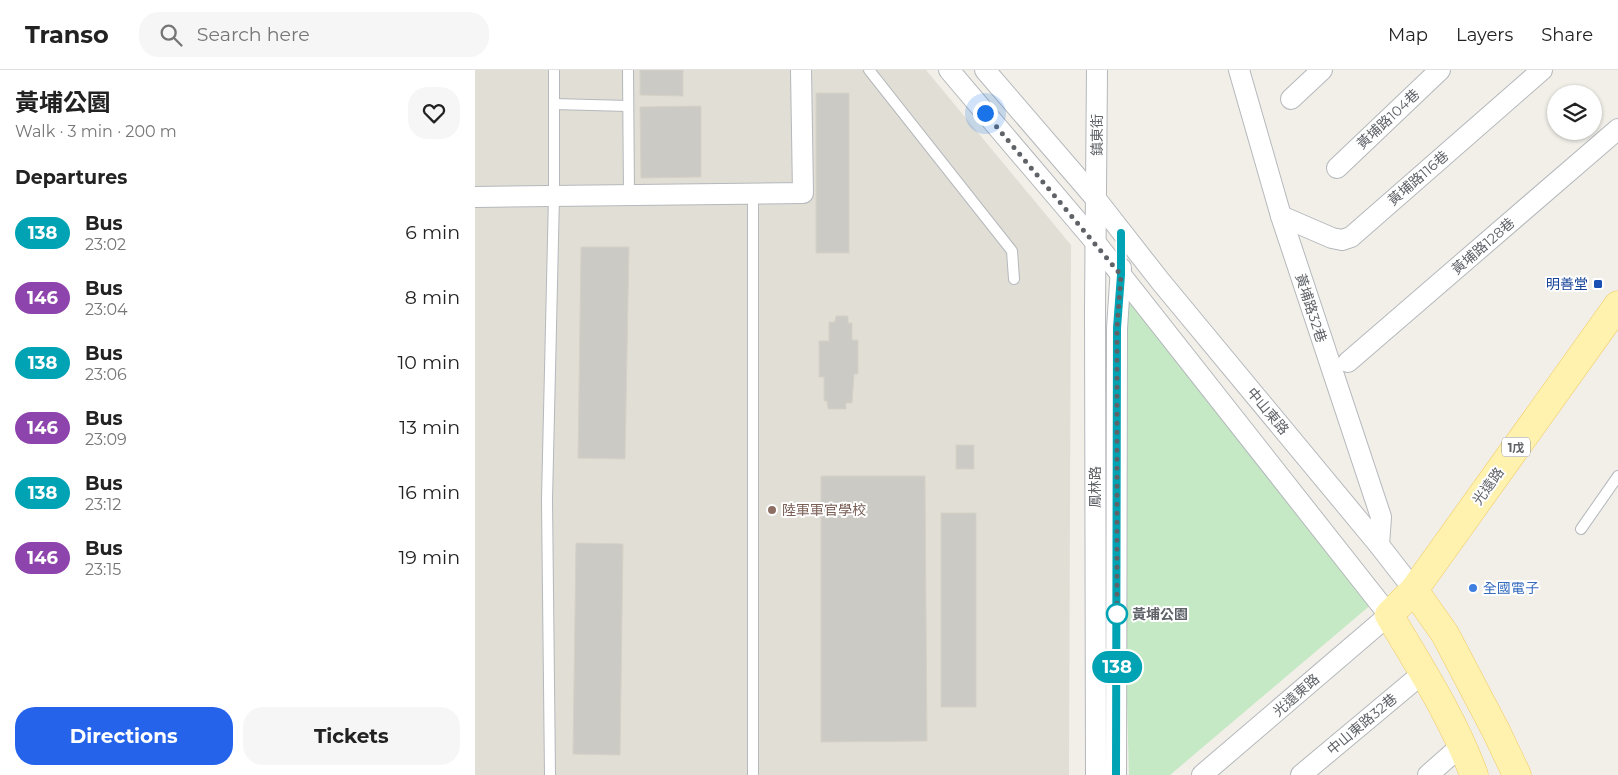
<!DOCTYPE html>
<html lang="en">
<head>
<meta charset="utf-8">
<style>
  body { margin:0; font-family:Montserrat,"Noto Sans TC",sans-serif; background:#f6f6f6; color:#222; height:100vh; display:flex; flex-direction:column; font-size:19px; white-space:nowrap }
  * { box-sizing:border-box; margin:0 }
  p { font-size:16px; color:#767676 }
  .icon { flex:none; width:28px; height:28px; fill:none; stroke:currentColor; stroke-width:2; stroke-linecap:round; stroke-linejoin:round }
  .map { position:relative; flex:1; overflow:hidden }
  .side { display:flex; flex-direction:column; background:#fff; width:475px }
  .side>* { flex:none }
  .badge { padding:0 10px; border-radius:16px; font-size:18px; line-height:32px }
  .controls { position:absolute; left:1072px; top:15px; display:grid; gap:10px }
  .controls a { display:grid; place-items:center; width:55px; height:55px; border-radius:50%; background:#fff; box-shadow:0 1px 4px #0004; font-size:25px }
  .you { position:absolute; width:25px; height:25px; margin:-12px; border:4px solid #fff; border-radius:50%; background:#1a73e8; box-shadow:0 0 0 8px #1a73e833 }
  .map>.badge { position:absolute; translate:-50% -50%; box-shadow:0 0 0 2px #fff }
  h2 { padding:0 15px; font-size:19px; line-height:45px }
  .round { display:grid; place-items:center; flex:none; width:52px; height:52px; border-radius:20px; background:#f6f6f6 }
  .overview { display:flex; align-items:center; justify-content:space-between; height:85px; padding:0 15px }
  h1 { font-size:24px; font-weight:700; line-height:38px }
  .cta { display:flex; gap:10px; margin-top:auto; padding:10px 15px }
  .cta a { flex:1; height:58px; border-radius:20px; background:#2563eb; color:#fff; font-size:20px; font-weight:700; line-height:58px; text-align:center }
  .cta a+a { background:#f6f6f6; color:#222 }
  ul { padding:0; list-style:none }
  li { display:flex; align-items:center; gap:15px; height:65px; padding:0 15px }
  li div { flex:1 }
  li b { display:block; font-size:19px }
  li em { font-style:normal }
  li .badge { min-width:55px; font-weight:700; text-align:center }
  header { display:flex; align-items:center; gap:30px; box-sizing:border-box; height:70px; padding:0 25px; background:#fff; border-bottom:1px solid #e0e0e0 }
  header strong { font-size:24px }
  nav { display:flex; gap:28px; margin-inline-start:auto; font-size:18px }
  .search { width:350px; height:45px; background:#f6f6f6; display:flex; align-items:center; gap:12px; box-sizing:border-box; padding:0 18px; border-radius:20px; color:#767676; font-size:19px }
  main { display:flex; flex:1; min-height:0 }
  .map>svg:first-child { display:block }
  .education { fill:#e1ded6 }
  .green { fill:#c5e8c5 }
  .building { fill:#cccac5; stroke:#d6d1c6 }
  .lines { fill:none; stroke-linecap:round; stroke-linejoin:round }
  .service-casing { stroke:#b5b8bc; stroke-width:12 }
  .minor-casing { stroke:#b5b8bc; stroke-width:22 }
  .primary-casing { stroke:#f2c960; stroke-width:29 }
  .service { stroke:#fff; stroke-width:10 }
  .minor { stroke:#fff; stroke-width:20 }
  .primary { stroke:#fff2af; stroke-width:28 }
  .line-casing { stroke:#fff; stroke-width:11 }
  .line { stroke:#00a3b4; stroke-width:8 }
  .walk { stroke:#5f6368; stroke-width:5; stroke-dasharray:0 9 }
  .transit-dot { fill:#1a4fb4; stroke:#fff; stroke-width:2 }
  .education-dot { fill:#8d6e63; stroke:#fff; stroke-width:2 }
  .shop-dot { fill:#3f7fe0; stroke:#fff; stroke-width:2 }
  .stop-dot { fill:#fff; stroke:#00a3b4; stroke-width:2.5 }
  .labels { text-anchor:middle; dominant-baseline:central; stroke-width:4; stroke-linejoin:round; paint-order:stroke }
  .shield { fill:#fff; stroke:#8f9295; stroke-width:1 }
  .shield-label { font-size:12px; font-weight:bold; fill:#5f6368 }
  .street-label { font-size:14px; fill:#5f6368; stroke:#fff }
  .transit-label { font-size:14px; fill:#164399; stroke:#fff; text-anchor:end }
  .education-label { font-size:14px; fill:#785e54; stroke:#fff; text-anchor:start }
  .shop-label { font-size:14px; fill:#366cbe; stroke:#fff; text-anchor:start }
  .stop-label { font-size:14px; font-weight:bold; fill:#5f6368; stroke:#fff; text-anchor:start }
</style>
</head>
<body>
<header>
<strong>Transo</strong>
<div class="search"><svg class="icon" aria-label="search" viewBox="0 0 24 24"><circle cx="10" cy="10" r="6"/><path d="M15 15l6 6"/></svg>Search here</div>
<nav><a>Map</a><a>Layers</a><a>Share</a></nav>
</header>
<main>
<section class="side">
<div class="overview"><div><h1>黃埔公園</h1><p>Walk · 3 min · 200 m</p></div><a class="round"><svg class="icon" aria-label="heart" viewBox="0 0 24 24"><path d="M12 20l-8-8c-3-5 5-10 8-4 3-6 11-1 8 4z"/></svg></a></div>
<h2>Departures</h2>
<ul>
<li><span class="badge" style="background:#00a3b4;color:#fff">138</span><div><b>Bus</b><p>23:02</p></div><em>6 min</em></li>
<li><span class="badge" style="background:#8e44ad;color:#fff">146</span><div><b>Bus</b><p>23:04</p></div><em>8 min</em></li>
<li><span class="badge" style="background:#00a3b4;color:#fff">138</span><div><b>Bus</b><p>23:06</p></div><em>10 min</em></li>
<li><span class="badge" style="background:#8e44ad;color:#fff">146</span><div><b>Bus</b><p>23:09</p></div><em>13 min</em></li>
<li><span class="badge" style="background:#00a3b4;color:#fff">138</span><div><b>Bus</b><p>23:12</p></div><em>16 min</em></li>
<li><span class="badge" style="background:#8e44ad;color:#fff">146</span><div><b>Bus</b><p>23:15</p></div><em>19 min</em></li>
</ul>
<div class="cta"><a>Directions</a><a>Tickets</a></div>
</section>
<div class="map">
<svg width="1143" height="705" viewBox="0 0 1143 705">
  <rect width="100%" height="100%" fill="#f1efe8"/>
  <polygon class="education" points="0,0 451,0 596,175 594,705 0,705"/>
  <polygon class="green" points="646,205 898,533 695,705 654,705 642,258"/>
  <g class="building">
    <polygon points="165,0 208,0 208,26 165,25"/>
    <rect x="341" y="23" width="33" height="160"/>
    <polygon points="226,36 226,107 166,108 165,37"/>
    <polygon points="106,177 154,177 150,389 103,388"/>
    <polygon points="361,246 373,246 373,253 377,253 377,270 383,270 383,304 379,304 377,333 371,333 371,339 353,339 352,331 349,331 349,307 344,307 344,271 354,271 354,252 360,252"/>
    <rect x="481" y="375" width="18" height="24"/>
    <polygon points="346,406 450,406 452,671 346,672"/>
    <rect x="466" y="443" width="35" height="194"/>
    <polygon points="101,473 148,474 145,685 98,684"/>
  </g>
  <g class="lines">
    <g class="service-casing">
      <g id="service">
        <polyline points="153,0 154,125"/>
        <polyline points="394,0 537,181 539,209"/>
        <polyline points="79,34 153,36"/>
        <polyline points="278,124 278,705"/>
        <polyline points="1106,459 1143,406"/>
        <polyline points="75,705 72,430 79,126 79,0"/>
      </g>
    </g>
    <g class="minor-casing">
      <g id="minor">
        <polyline points="474,0 621,173 914,545 727,705"/>
        <polyline points="510,0 621,129 686,212 904,475 939,520"/>
        <polyline points="764,0 806,146 906,447 904,475"/>
        <polyline points="816,29 847,0"/>
        <polyline points="862,98 965,0"/>
        <polyline points="0,127 328,123 326,0"/>
        <polyline points="806,146 857,168 867,170 876,167 1067,0"/>
        <polyline points="873,292 1143,59"/>
        <polyline points="621,705 620,238 622,0"/>
        <polyline points="641,705 642,258 646,198"/>
        <polyline points="826,705 948,603"/>
        <polyline points="953,705 987,675"/>
      </g>
    </g>
    <g class="primary-casing">
      <g id="primary">
        <polyline points="939,520 970,564 1021,661 1042,705"/>
        <path d="M 999,705 C 979,650 944,595 914,545 L 939,520 L 1143,235"/>
      </g>
    </g>
    <use href="#service" class="service"/>
    <use href="#minor" class="minor"/>
    <use href="#primary" class="primary"/>
  </g>
  <g class="lines">
    <g class="line-casing">
      <polyline id="line" points="641,705 642,258 646,205 646,163"/>
    </g>
    <use href="#line" class="line"/>
    <polyline class="walk" points="510,43 646,205 642,258 642,544"/>
  </g>
  <rect class="transit-dot" x="1118" y="209" width="10" height="10" rx="2.5"/>
  <circle class="education-dot" cx="297" cy="440" r="5"/>
  <circle class="shop-dot" cx="998" cy="518" r="5"/>
  <circle class="stop-dot" cx="642" cy="544" r="10"/>
  <g class="labels">
    <rect class="shield" x="1027" y="367.5" width="28" height="19" rx="4"/>
    <g class="shield-label">
      <text x="1041" y="377">1戊</text>
    </g>
    <g class="street-label">
      <text transform="translate(913 49) rotate(-43)">黃埔路104巷</text>
      <text transform="translate(622 65) rotate(-90)">鎮東街</text>
      <text transform="translate(943 108) rotate(-41)">黃埔路116巷</text>
      <text transform="translate(1008 176) rotate(-41)">黃埔路128巷</text>
      <text transform="translate(836 238) rotate(72)">黃埔路32巷</text>
      <text transform="translate(793 341) rotate(50)">中山東路</text>
      <text transform="translate(1013 416) rotate(-54)">光遠路</text>
      <text transform="translate(620 417) rotate(-90)">鳳林路</text>
      <text transform="translate(821 625) rotate(-41)">光遠東路</text>
      <text transform="translate(887 654) rotate(-40)">中山東路32巷</text>
    </g>
    <g class="transit-label">
      <text x="1113" y="214">明善堂</text>
    </g>
    <g class="education-label">
      <text x="307" y="440">陸軍軍官學校</text>
    </g>
    <g class="shop-label">
      <text x="1008" y="518">全國電子</text>
    </g>
    <g class="stop-label">
      <text x="657" y="544">黃埔公園</text>
    </g>
  </g>
</svg>
<div class="controls">
<a><svg class="icon" aria-label="layers" viewBox="0 0 24 24"><path d="M12 4l9 5-9 5-9-5zM3 14l9 5 9-5"/></svg></a>
</div>
<div class="you" style="left:510px;top:43px"></div>
<b class="badge" style="left:642px;top:597px;background:#00a3b4;color:#fff">138</b>
</div>
</main>
</body>
</html>
